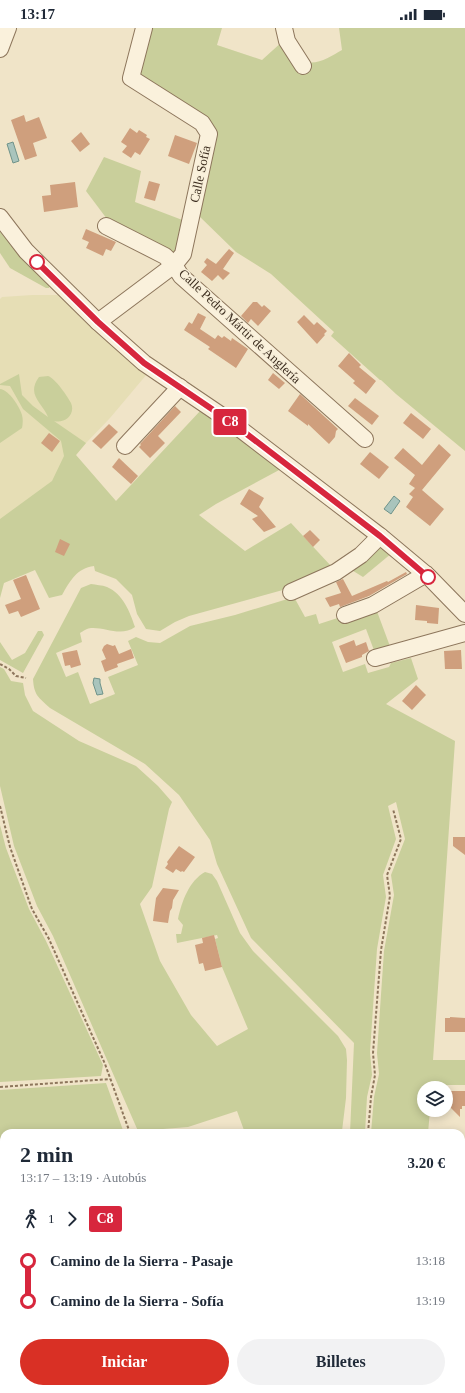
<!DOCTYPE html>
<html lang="es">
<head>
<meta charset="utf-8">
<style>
  body { margin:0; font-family:"Times New Roman",serif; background:#f2f2f3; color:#1f2937; height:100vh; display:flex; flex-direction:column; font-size:15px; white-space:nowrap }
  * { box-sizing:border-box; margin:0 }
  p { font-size:13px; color:#747a83 }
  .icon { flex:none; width:22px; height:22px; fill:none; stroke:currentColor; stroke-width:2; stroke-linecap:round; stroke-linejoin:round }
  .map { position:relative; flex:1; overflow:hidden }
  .side { position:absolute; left:0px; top:1101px; width:465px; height:264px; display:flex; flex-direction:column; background:#fff; border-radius:12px 12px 0 0; box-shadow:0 2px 10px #0003 }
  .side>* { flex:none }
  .badge { padding:0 8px; border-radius:3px; font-size:14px; line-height:26px }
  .fabs { position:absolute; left:417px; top:1053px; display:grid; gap:8px }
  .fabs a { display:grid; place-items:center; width:36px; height:36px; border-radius:50%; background:#fff; box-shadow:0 2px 10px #0003; font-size:20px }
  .map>.badge { position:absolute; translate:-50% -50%; box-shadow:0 0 0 2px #fff }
  .legs { display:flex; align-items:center; gap:6px; height:44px; padding:0 20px; font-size:13px }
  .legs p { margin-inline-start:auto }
  .head { display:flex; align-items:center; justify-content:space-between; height:68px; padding:0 20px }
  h1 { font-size:22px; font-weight:800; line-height:30px }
  .button { display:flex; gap:8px; margin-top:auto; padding:8px 20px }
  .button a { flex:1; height:46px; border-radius:24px; background:#d93025; color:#fff; font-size:16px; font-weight:800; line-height:46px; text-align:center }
  .button a+a { background:#f2f2f3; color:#1f2937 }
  ul { padding:0 20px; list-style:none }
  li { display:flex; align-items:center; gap:14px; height:40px; font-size:15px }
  li i { display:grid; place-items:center; width:6px; height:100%; margin:0 5px; background:currentColor }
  li i::after { content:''; width:10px; height:10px; margin:-5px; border:3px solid; border-radius:50%; background:#fff }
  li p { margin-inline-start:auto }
  li:first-child i { background:linear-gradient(#0000 50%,currentColor 0) }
  li:last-child i { background:linear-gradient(currentColor 50%,#0000 0) }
  .status { display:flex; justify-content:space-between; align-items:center; height:28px; padding:0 20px; background:#fff; direction:ltr }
  .status svg { height:11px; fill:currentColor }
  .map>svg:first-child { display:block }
  .farmland { fill:#e6deb5 }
  .green { fill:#c9cf9b }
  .water { fill:#a9c4bc; stroke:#6f938a }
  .building { fill:#cf9f7d }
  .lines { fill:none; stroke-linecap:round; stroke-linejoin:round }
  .minor-casing { stroke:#8d765c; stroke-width:18 }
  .major-casing { stroke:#5b4430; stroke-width:22 }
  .path { stroke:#8d765c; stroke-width:2; stroke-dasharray:3 2; stroke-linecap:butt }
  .minor { stroke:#faf1dc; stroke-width:16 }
  .major { stroke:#f3d9a0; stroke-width:20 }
  .line-1-casing { stroke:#fff; stroke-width:9 }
  .line-1 { stroke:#d7263d; stroke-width:6 }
  .stop-1-dot { fill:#fff; stroke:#d7263d; stroke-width:2 }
  .labels { text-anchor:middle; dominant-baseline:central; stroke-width:3; stroke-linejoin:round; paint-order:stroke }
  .street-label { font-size:13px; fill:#3d2e20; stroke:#f7eed8 }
</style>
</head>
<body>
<div class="status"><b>13:17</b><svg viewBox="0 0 49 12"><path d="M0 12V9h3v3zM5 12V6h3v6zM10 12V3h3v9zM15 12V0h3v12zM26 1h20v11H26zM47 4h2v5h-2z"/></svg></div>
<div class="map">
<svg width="465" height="1365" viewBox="0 0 465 1365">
  <rect width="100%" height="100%" fill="#f0e4c8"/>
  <polygon class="farmland" points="32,267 62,267 147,346 110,390 86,415 76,427 0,511 0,271 2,269"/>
  <g class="green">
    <path d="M 150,0 L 222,0 L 217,17 L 262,32 L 283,13 L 299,46 L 307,39 L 306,34 C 319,37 331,28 342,22 L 339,0 L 465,0 L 465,423 L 396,366 L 381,352 L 380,352 L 331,308 L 334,304 L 271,246 L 236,224 L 198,187 L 213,110 L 141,47 L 139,35 Z"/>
    <polygon points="104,129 141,143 135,174 185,193 180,216 171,229 107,191 86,163"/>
    <polygon points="0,202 2,202 50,255 49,260 46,260 10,240 0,225"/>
    <path d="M 19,346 L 22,367 L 33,378 L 48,389 C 42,374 26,367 39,349 C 41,349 46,348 48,348 C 55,350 68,369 71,375 C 76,387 64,396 54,393 L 86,415 L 76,427 L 116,473 L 201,382 L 281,441 L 216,476 L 199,487 L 245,523 L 291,495 L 331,538 L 290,560 L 189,588 L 175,594 L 160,603 L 146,601 L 137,586 L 132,567 L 116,551 L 95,543 L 94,538 C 77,540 70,553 62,567 L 49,570 L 35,542 L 4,555 L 0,570 L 0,491 L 52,453 L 64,428 L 61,413 L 23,381 L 10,358 L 0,357 L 0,356 Z"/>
    <path d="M 0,361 C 9,362 19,378 22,387 C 23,391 23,395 22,400 L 0,415 Z"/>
    <polygon points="380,515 392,525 363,549 350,541"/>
    <path d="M 91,556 C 96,557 102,557 107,559 C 123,566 130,584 135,599 C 121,609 105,599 91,600 C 88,600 83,603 80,605 L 82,614 L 56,625 L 66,649 L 78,644 L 90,676 L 115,666 L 108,649 L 138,637 L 128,613 L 136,609 L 148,614 L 160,615 L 190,598 L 235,587 L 294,569 L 305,589 L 316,586 L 319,596 L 375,578 L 391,621 L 375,625 L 366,601 L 332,614 L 343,644 L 365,636 L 368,645 L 389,639 L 391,635 L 411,630 L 418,651 L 386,676 L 455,713 L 433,1032 L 465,1032 L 465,1057 L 432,1057 L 431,1060 L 424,1060 L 424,1082 L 430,1082 L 428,1105 L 371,1105 L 374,1069 L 379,1046 L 377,1025 L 384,923 L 394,867 L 391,847 L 405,811 L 396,774 L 388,778 L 396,811 L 383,847 L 386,869 L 377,921 L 370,1024 L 372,1047 L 367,1069 L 365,1105 L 350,1105 L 354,1015 L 251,910 L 217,836 L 210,812 L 179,767 L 145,736 L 50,680 C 38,669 34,667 33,651 L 81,560 Z"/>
    <polygon points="38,603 42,603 44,607 23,645 0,632 0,614 12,632 25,625"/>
    <path d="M 0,639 L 4,641 L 11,653 L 23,655 L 25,667 L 33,683 L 79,713 L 136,738 L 158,758 L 172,774 L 169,781 L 152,859 L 140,876 L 160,933 L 191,987 L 217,1018 L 248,1001 L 222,939 L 215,911 L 218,910 L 217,907 L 177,915 L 176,906 L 181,906 L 183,897 L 178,891 C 182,873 189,853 205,844 L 212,846 L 217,853 L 240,905 L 253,923 L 338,1008 L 346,1021 L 347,1032 L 346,1070 L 342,1103 L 341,1105 L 245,1105 L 237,1083 L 188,1099 L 138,1103 L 53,908 L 37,878 L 14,818 L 0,758 Z"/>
    <polygon points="0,797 6,820 29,881 46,913 103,1037 101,1048 0,1054"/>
    <polygon points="106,1055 124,1105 4,1105 4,1132 0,1132 0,1062"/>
    <polygon points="4,1211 4,1361 175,1361 176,1365 0,1365 0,1212"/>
    <polygon points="267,1361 394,1361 393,1365 268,1365"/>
  </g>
  <g class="water">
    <polygon points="13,114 19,133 13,135 7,116"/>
    <polygon points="394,468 400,473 391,486 384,481"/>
    <polygon points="94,650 100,651 100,655 103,666 97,667 93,655"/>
  </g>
  <g class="building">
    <polygon points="24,87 26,94 39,89 47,110 33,115 37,128 25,132 11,92"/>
    <polygon points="130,100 137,105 139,102 147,107 146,109 150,111 140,127 135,124 131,130 122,124 127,118 121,114"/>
    <polygon points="81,104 90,116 80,124 71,113"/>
    <polygon points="175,107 197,115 189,136 168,128"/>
    <polygon points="149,153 160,156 155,173 144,170"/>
    <polygon points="75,154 78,179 44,184 42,168 51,167 50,157"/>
    <polygon points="86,201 116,214 111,223 106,221 103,228 86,220 89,214 82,211"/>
    <polygon points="229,221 234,225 223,241 230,245 223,252 218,247 212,253 201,244 207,237 204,234 207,230 216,236"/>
    <polygon points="253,274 257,274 262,279 264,277 271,283 258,298 251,291 248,295 241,288"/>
    <polygon points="198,285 206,289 200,301 215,311 218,307 222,310 224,308 231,313 232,310 248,321 236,340 208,321 210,319 184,302 189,294 192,296"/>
    <polygon points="304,287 314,297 317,294 327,303 324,306 325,307 317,316 297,294"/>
    <polygon points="349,325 361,337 359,339 376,353 366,366 353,355 355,353 338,338"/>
    <polygon points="273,345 285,355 279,361 268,352"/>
    <polygon points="300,366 338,401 336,403 335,409 329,416 308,396 308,398 288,383"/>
    <polygon points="355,370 379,388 372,397 348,378"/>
    <polygon points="175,378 181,384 158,408 165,415 150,430 139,419 141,417 140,416"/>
    <polygon points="411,385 431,401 423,411 403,395"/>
    <polygon points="109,396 118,404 101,421 92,413"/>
    <polygon points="49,405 60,413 52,424 41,415"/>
    <polygon points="439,416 451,427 422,462 444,481 430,498 406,479 413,469 409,466 415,460 409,456 415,447 394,430 403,420 422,437"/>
    <polygon points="370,424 389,439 379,451 360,436"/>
    <polygon points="119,430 138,448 131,456 112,439"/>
    <polygon points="249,461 264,470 259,479 276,499 264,504 252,491 258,488 240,476"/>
    <polygon points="310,502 320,512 313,519 303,508"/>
    <polygon points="60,511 70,516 64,528 55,524"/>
    <polygon points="406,544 407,546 369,568 340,579 339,576 330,579 325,570 341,565 336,554 343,551 352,568 387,553 388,554"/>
    <polygon points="26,547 40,581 21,589 18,583 9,586 5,577 21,571 13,552"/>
    <polygon points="416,577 439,580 438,596 427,595 427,593 415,592"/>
    <polygon points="354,612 356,618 366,614 369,623 362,627 362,629 346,635 339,618"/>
    <polygon points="107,616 113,618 115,617 119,626 131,621 134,630 117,636 118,639 105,644 101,633 106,631 102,622 104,618"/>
    <polygon points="77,622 81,637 71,640 70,637 65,638 62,625"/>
    <polygon points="461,622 462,641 445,641 444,623"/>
    <polygon points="416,657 426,667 412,682 402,673"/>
    <polygon points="453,809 465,809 465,827 453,818"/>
    <polygon points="179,818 195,829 184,844 182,843 181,844 176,841 173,845 165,840 168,836 167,834"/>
    <polygon points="163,860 179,862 173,872 172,880 170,883 168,895 153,893 156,870"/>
    <polygon points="214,907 222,939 205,943 203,935 199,936 195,917 203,915 202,910"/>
    <polygon points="450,989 465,990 465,1004 445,1004 445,990 450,990"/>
    <polygon points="446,1063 465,1063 465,1078 462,1078 462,1081 460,1081 460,1089 450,1079 450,1073 446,1073"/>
  </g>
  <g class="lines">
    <g class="minor-casing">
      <g id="minor">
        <polyline points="284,0 287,13 303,38"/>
        <polyline points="0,21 8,0"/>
        <polyline points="0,189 26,223 98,294 144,335 231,394 380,508 429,549 465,586"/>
        <polyline points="106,198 165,228 174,237 181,248 365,411"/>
        <polyline points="98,294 174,237 183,226 209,106 202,95 131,50 144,0"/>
        <polyline points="125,418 180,359"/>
        <polyline points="291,564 336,544 361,527 380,508"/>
        <polyline points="345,587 373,577 426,546"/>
        <polyline points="375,630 465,605"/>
      </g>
    </g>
    <g class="major-casing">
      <g id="major">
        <polyline points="461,1139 465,1139"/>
        <polyline points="461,1154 465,1154"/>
        <polyline points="0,1206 4,1205"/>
      </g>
    </g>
    <g class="path">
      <polyline points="0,636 9,641 16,648 26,650"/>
      <polyline points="0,778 10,819 32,881 49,911 105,1036 130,1105"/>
      <polyline points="0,1059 110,1051"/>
      <polyline points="368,1105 371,1069 375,1047 373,1025 381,922 390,868 387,847 401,811 393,781"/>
      <polyline points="180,1361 181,1365"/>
    </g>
    <use href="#minor" class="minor"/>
    <use href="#major" class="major"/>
  </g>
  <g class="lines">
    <g class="line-1-casing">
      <polyline id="line-1" points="37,234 98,294 144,335 231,394 380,508 428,549"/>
    </g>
    <use href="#line-1" class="line-1"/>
  </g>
  <g class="stop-1-dot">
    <circle cx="37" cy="234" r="7"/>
    <circle cx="428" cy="549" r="7"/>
  </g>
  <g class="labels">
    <g class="street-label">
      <text transform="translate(200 146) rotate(-78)">Calle Sofía</text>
      <text transform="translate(240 298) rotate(43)">Calle Pedro Mártir de Anglería</text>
    </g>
  </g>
</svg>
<div class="fabs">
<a><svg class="icon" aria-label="layers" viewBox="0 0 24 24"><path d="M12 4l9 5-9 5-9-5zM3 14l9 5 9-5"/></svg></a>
</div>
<b class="badge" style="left:230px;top:394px;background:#d7263d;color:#fff">C8</b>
<section class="side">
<div class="head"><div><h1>2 min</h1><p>13:17 – 13:19 · Autobús</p></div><b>3.20 €</b></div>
<div class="legs"><svg class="icon" aria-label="walk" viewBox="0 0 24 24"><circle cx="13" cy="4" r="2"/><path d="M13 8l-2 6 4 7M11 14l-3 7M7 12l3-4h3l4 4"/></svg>1<svg class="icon" aria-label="forward" viewBox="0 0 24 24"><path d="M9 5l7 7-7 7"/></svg><b class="badge" style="background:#d7263d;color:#fff">C8</b></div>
<ul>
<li><i style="color:#d7263d"></i><b>Camino de la Sierra - Pasaje</b><p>13:18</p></li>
<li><i style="color:#d7263d"></i><b>Camino de la Sierra - Sofía</b><p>13:19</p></li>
</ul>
<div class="button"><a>Iniciar</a><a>Billetes</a></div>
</section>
</div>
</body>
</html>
